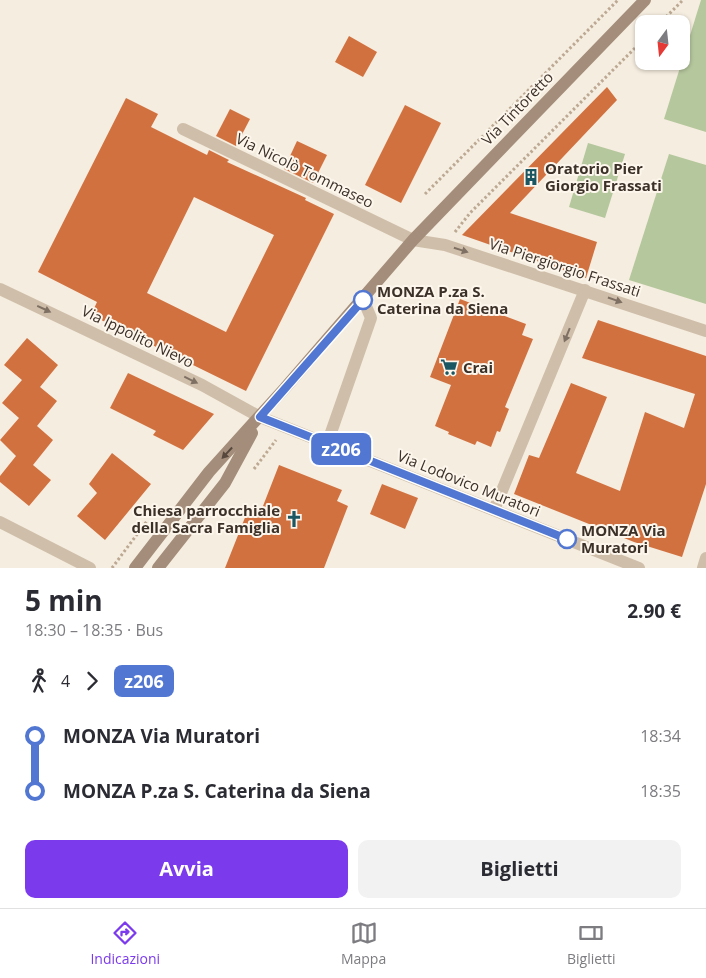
<!DOCTYPE html>
<html lang="it">
<head>
<meta charset="utf-8">
<style>
  body { margin:0; font-family:"Open Sans",sans-serif; background:#f2f2f3; color:#2b2b33; height:100vh; display:flex; flex-direction:column; font-size:19px; white-space:nowrap }
  * { box-sizing:border-box; margin:0 }
  p { font-size:16px; color:#7c7c81 }
  .icon { flex:none; width:28px; height:28px; fill:none; stroke:currentColor; stroke-width:2; stroke-linecap:round; stroke-linejoin:round }
  .map { position:relative; height:568px; overflow:hidden }
  .sheet { display:flex; flex-direction:column; background:#fff; flex:1 }
  .sheet>* { flex:none }
  .badge { padding:0 10px; border-radius:8px; font-size:18px; line-height:32px }
  .needle { width:32px; rotate:195deg }
  .controls { position:absolute; left:635px; top:15px; display:grid; gap:10px }
  .controls a { display:grid; place-items:center; width:55px; height:55px; border-radius:10px; background:#fff; box-shadow:0 1px 4px #0004; font-size:25px }
  .map>.badge { position:absolute; translate:-50% -50%; box-shadow:0 0 0 2px #fff }
  .legs { display:flex; align-items:center; gap:8px; height:55px; padding:0 25px; font-size:16px }
  .legs p { margin-inline-start:auto }
  .summary { display:flex; align-items:center; justify-content:space-between; height:85px; padding:0 25px }
  h1 { font-size:28px; font-weight:700; line-height:38px }
  .cta { display:flex; gap:10px; margin-top:auto; padding:10px 25px }
  .cta a { flex:1; height:58px; border-radius:10px; background:#7c3aed; color:#fff; font-size:20px; font-weight:700; line-height:58px; text-align:center }
  .cta a+a { background:#f2f2f3; color:#2b2b33 }
  ul { padding:0 25px; list-style:none }
  li { display:flex; align-items:center; gap:18px; height:55px; font-size:19px }
  li i { display:grid; place-items:center; width:8px; height:100%; margin:0 6px; background:currentColor }
  li i::after { content:''; width:12px; height:12px; margin:-6px; border:4px solid; border-radius:50%; background:#fff }
  li p { margin-inline-start:auto }
  li:first-child i { background:linear-gradient(#0000 50%,currentColor 0) }
  li:last-child i { background:linear-gradient(currentColor 50%,#0000 0) }
  .menu { display:flex; justify-content:space-around; align-items:center; height:70px; border-top:1px solid #e1e1e2; background:#fff; font-size:14px; color:#7c7c81 }
  .menu a { display:grid; justify-items:center; gap:2px }
  .menu .selected { color:#7c3aed }
  .map>svg:first-child { display:block }
  .garden { fill:#b5c79d }
  .building { fill:#d27140; fill-rule:evenodd }
  .lines { fill:none; stroke-linecap:round; stroke-linejoin:round }
  .path { stroke:#bca893; stroke-width:3; stroke-dasharray:2.5 2.5; stroke-linecap:butt }
  .street { stroke:#cfbea9; stroke-width:12 }
  .secondary { stroke:#a48d7a; stroke-width:12 }
  .oneway { fill:#7e7063 }
  .oneway2 { fill:#56483d }
  .line-1-casing { stroke:#fff; stroke-width:11 }
  .line-1 { stroke:#5177d2; stroke-width:8 }
  .stop-1-dot { fill:#fff; stroke:#5177d2; stroke-width:2.5 }
  .labels { text-anchor:middle; dominant-baseline:central; stroke-width:4; stroke-linejoin:round; paint-order:stroke }
  .street-label { font-size:15px; fill:#3c3129; stroke:#fcf6ec }
  .poi-label { font-size:15px; font-weight:bold; fill:#3c3129; stroke:#fcf6ec; text-anchor:start }
  .stop-label { font-size:15px; font-weight:bold; fill:#3c3129; stroke:#fcf6ec; text-anchor:start }
</style>
</head>
<body>
<div class="map">
<svg width="706" height="568" viewBox="0 0 706 568">
  <rect width="100%" height="100%" fill="#f5eddf"/>
  <g class="garden">
    <polygon points="701,0 706,0 706,132 664,119"/>
    <polygon points="588,143 625,154 605,218 569,207"/>
    <polygon points="669,154 706,165 706,304 629,280"/>
  </g>
  <g class="building">
    <polygon points="349,36 377,52 363,77 335,62"/>
    <polygon points="607,87 617,100 510,213 597,242 586,278 462,235"/>
    <path d="M 126,98 L 158,114 L 151,127 L 207,155 L 209,150 L 229,160 L 227,162 L 306,198 L 305,200 L 334,214 L 246,391 L 91,315 L 97,302 L 38,272 ZM 194,197 L 274,235 L 226,332 L 147,293 Z"/>
    <polygon points="405,105 441,123 401,203 365,185"/>
    <polygon points="230,109 250,119 236,146 216,136"/>
    <polygon points="297,141 327,155 313,183 284,169"/>
    <polygon points="460,299 526,324 522,335 533,339 505,407 509,409 500,432 497,431 491,447 477,441 475,445 448,434 449,432 435,426 451,385 430,377"/>
    <polygon points="598,320 706,356 706,484 682,557 634,542 514,494 529,455 539,458 571,383 607,397 576,473 620,491 645,412 684,428 695,394 582,358"/>
    <polygon points="27,338 58,365 40,387 57,401 37,426 53,440 33,465 51,480 29,506 0,482 0,476 16,456 0,440 19,418 2,403 22,380 4,365"/>
    <polygon points="128,373 214,414 183,450 153,435 156,431 110,408"/>
    <polygon points="112,453 151,484 105,540 77,516 97,493 89,484"/>
    <polygon points="279,465 342,490 337,501 348,506 324,568 225,568 246,515 263,506"/>
    <polygon points="382,484 418,498 405,529 370,514"/>
  </g>
  <g class="lines">
    <g class="path">
      <polyline points="659,24 683,0"/>
      <polyline points="425,194 618,0"/>
      <polyline points="455,232 470,213 644,39"/>
      <polyline points="254,469 276,440"/>
      <polyline points="112,568 147,521"/>
    </g>
    <g class="street">
      <polyline points="183,129 413,240 445,245 706,331"/>
      <polyline points="0,289 202,385 260,417 639,568"/>
      <polyline points="327,444 371,318 363,299"/>
      <polyline points="494,510 585,290"/>
      <polyline points="0,522 90,568"/>
      <polyline points="703,568 706,558"/>
    </g>
    <g class="secondary">
      <polyline points="135,568 209,472 285,388 413,240 645,0"/>
      <polyline points="158,568 225,483 252,433"/>
    </g>
  </g>
  <defs><path id="oneway-solid" d="M-6-.8H1V-3.2L6.5 0L1 3.2V.8H-6Z" transform="scale(1.25)"/></defs>
  <g class="oneway">
    <use href="#oneway-solid" transform="translate(461 250) rotate(18)"/>
    <use href="#oneway-solid" transform="translate(615 300) rotate(19)"/>
    <use href="#oneway-solid" transform="translate(44 309) rotate(25)"/>
    <use href="#oneway-solid" transform="translate(567 335) rotate(112)"/>
    <use href="#oneway-solid" transform="translate(191 380) rotate(26)"/>
  </g>
  <use class="oneway2" href="#oneway-solid" transform="translate(227 453) rotate(133)"/>
  <g class="lines">
    <g class="line-1-casing">
      <polyline id="line-1" points="363,300 260,417 567,539"/>
    </g>
    <use href="#line-1" class="line-1"/>
  </g>
  <defs>
    <g id="building-bare" transform="scale(1.35)"><path d="M-4-6H4V6H1V3H-1V6H-4ZM-2.5-4.3h1.7v1.8h-1.7ZM.8-4.3h1.7v1.8H.8ZM-2.5-1h1.7V.8h-1.7ZM.8-1h1.7V.8H.8Z" fill="#1a5763" stroke="#fcf6ec" stroke-width="2.5" paint-order="stroke"/></g>
    <g id="supermarket-bare" transform="scale(1.35)"><path d="M-6-5.5h2.5l.6 2H6L4.5 2H-2.5L-4.4-4H-6ZM-1.5 3.2a1.3 1.3 0 1 0 .1 0ZM3 3.2a1.3 1.3 0 1 0 .1 0Z" fill="#1a5763" stroke="#fcf6ec" stroke-width="2.5" paint-order="stroke"/></g>
    <g id="church-bare" transform="scale(1.35)"><path d="M-1.2-6h2.4v3.5h3.3v2.4h-3.3V6h-2.4V-.1h-3.3v-2.4h3.3Z" fill="#1a5763" stroke="#fcf6ec" stroke-width="2.5" paint-order="stroke"/></g>
  </defs>
  <g fill-rule="evenodd">
    <use href="#building-bare" x="531" y="177"/>
    <use href="#supermarket-bare" x="449" y="367"/>
    <use href="#church-bare" x="294" y="519"/>
  </g>
  <g class="stop-1-dot">
    <circle cx="363" cy="300" r="9"/>
    <circle cx="567" cy="539" r="9"/>
  </g>
  <g class="labels">
    <g class="street-label">
      <text transform="translate(517 108) rotate(-46)">Via Tintoretto</text>
      <text transform="translate(305 170) rotate(26)">Via Nicolò Tommaseo</text>
      <text transform="translate(565 267) rotate(18)">Via Piergiorgio Frassati</text>
      <text transform="translate(138 336) rotate(26)">Via Ippolito Nievo</text>
      <text transform="translate(469 483) rotate(22)">Via Lodovico Muratori</text>
    </g>
    <g class="poi-label">
      <text x="545" y="168">Oratorio Pier<tspan x="545" dy="17">Giorgio Frassati</tspan></text>
      <text x="463" y="367">Crai</text>
      <text x="280" y="510" text-anchor="end">Chiesa parrocchiale<tspan x="280" dy="17">della Sacra Famiglia</tspan></text>
    </g>
    <g class="stop-label">
      <text x="377" y="291">MONZA P.za S.<tspan x="377" dy="17">Caterina da Siena</tspan></text>
      <text x="581" y="530">MONZA Via<tspan x="581" dy="17">Muratori</tspan></text>
    </g>
  </g>
</svg>
<div class="controls">
<a><svg class="needle" viewBox="-14 -14 28 28"><path d="M0-13l5 13h-10z" fill="#e53935"/><path d="M0 13l5-13h-10z" fill="#7c7c81"/></svg></a>
</div>
<b class="badge" style="left:341px;top:449px;background:#5177d2;color:#fff">z206</b>
</div>
<section class="sheet">
<div class="summary"><div><h1>5 min</h1><p>18:30 – 18:35 · Bus</p></div><b>2.90 €</b></div>
<div class="legs"><svg class="icon" aria-label="walk" viewBox="0 0 24 24"><circle cx="13" cy="4" r="2"/><path d="M13 8l-2 6 4 7M11 14l-3 7M7 12l3-4h3l4 4"/></svg>4<svg class="icon" aria-label="forward" viewBox="0 0 24 24"><path d="M9 5l7 7-7 7"/></svg><b class="badge" style="background:#5177d2;color:#fff">z206</b></div>
<ul>
<li><i style="color:#5177d2"></i><b>MONZA Via Muratori</b><p>18:34</p></li>
<li><i style="color:#5177d2"></i><b>MONZA P.za S. Caterina da Siena</b><p>18:35</p></li>
</ul>
<div class="cta"><a>Avvia</a><a>Biglietti</a></div>
</section>
<nav class="menu">
<a class="selected"><svg class="icon" aria-label="directions" viewBox="0 0 24 24"><path d="M12 3l9 9-9 9-9-9zM9 14v-3h6M13 9l2 2-2 2"/></svg>Indicazioni</a>
<a><svg class="icon" aria-label="map" viewBox="0 0 24 24"><path d="M3 6l6-2 6 2 6-2v14l-6 2-6-2-6 2zM9 4v14M15 6v14"/></svg>Mappa</a>
<a><svg class="icon" aria-label="tickets" viewBox="0 0 24 24"><path d="M3 7h18v10H3zM15 7v10"/></svg>Biglietti</a>
</nav>
</body>
</html>
